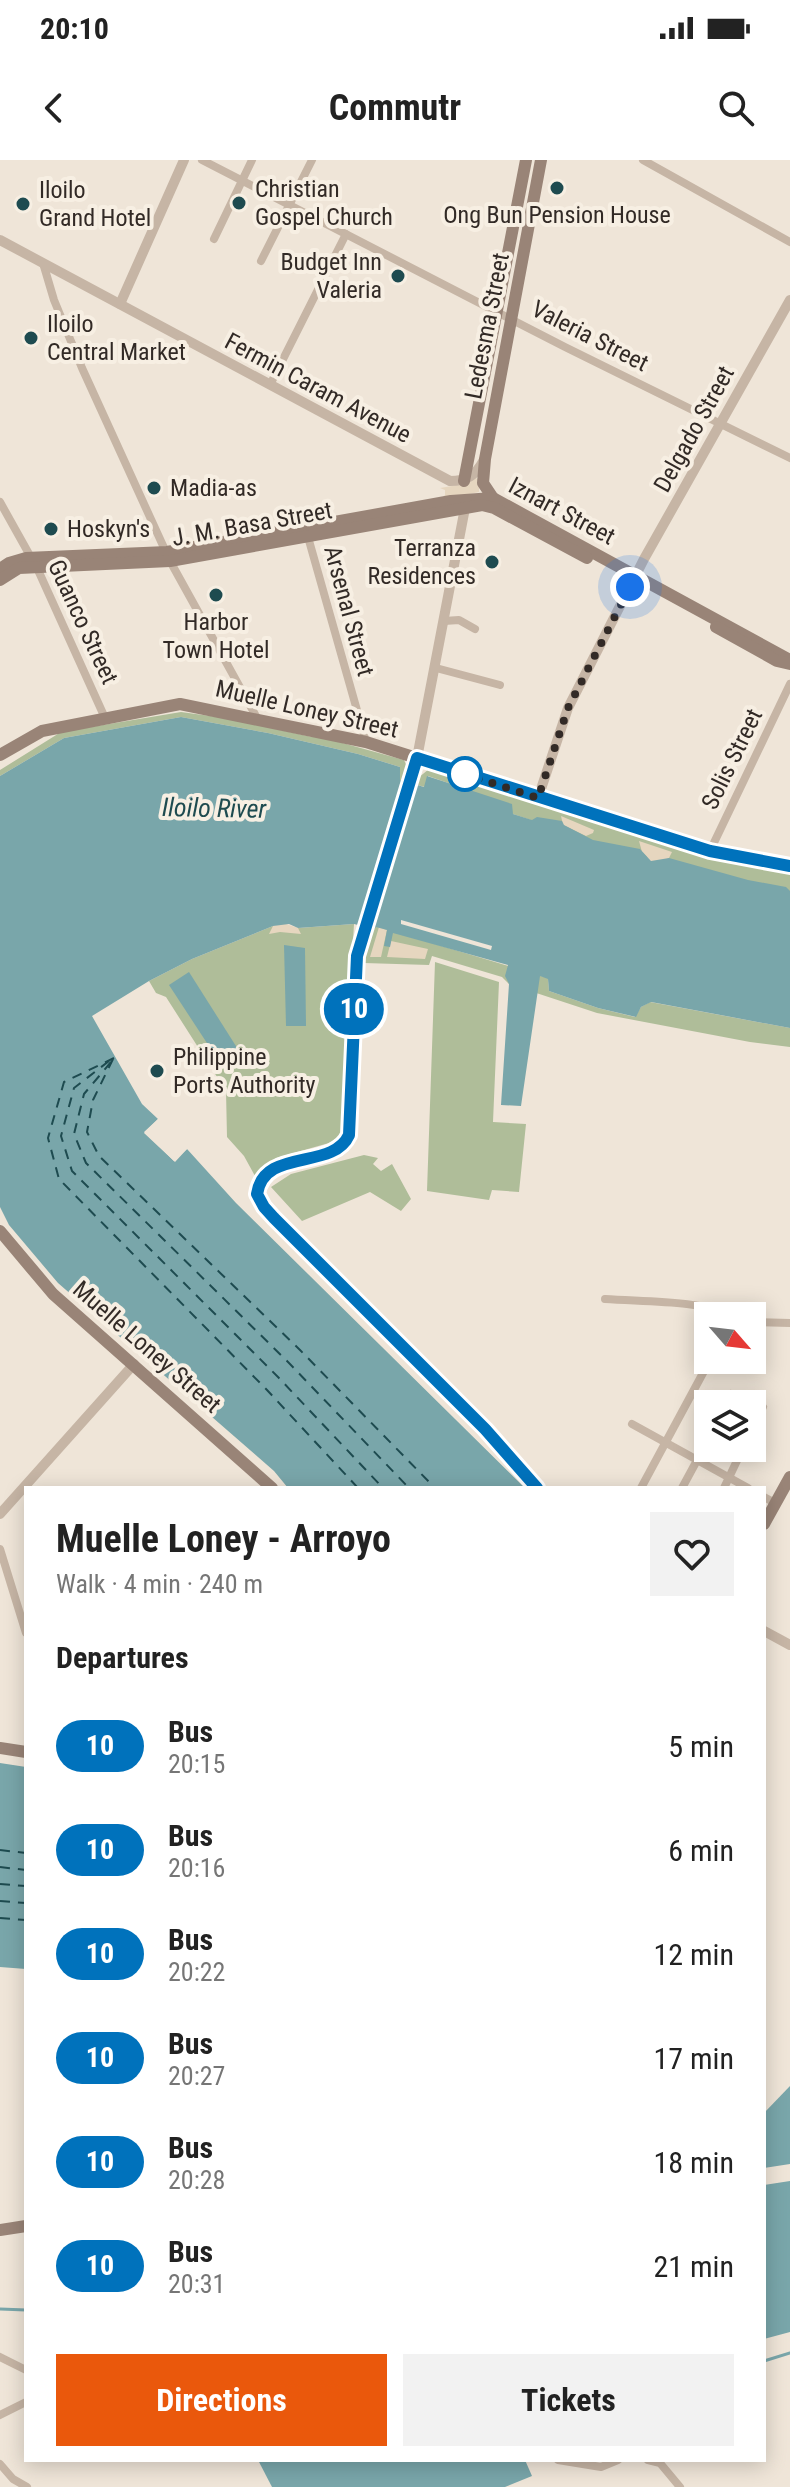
<!DOCTYPE html>
<html lang="en">
<head>
<meta charset="utf-8">
<style>
  body { margin:0; font-family:"Roboto Condensed",sans-serif; background:#f2f2f2; color:#222; height:100vh; display:flex; flex-direction:column; font-size:30px; white-space:nowrap }
  * { box-sizing:border-box; margin:0 }
  p { font-size:26px; color:#767676 }
  .icon { flex:none; width:44px; height:44px; fill:none; stroke:currentColor; stroke-width:2; stroke-linecap:round; stroke-linejoin:round }
  .map { position:relative; flex:1; overflow:hidden }
  .details { position:absolute; left:24px; top:1326px; width:742px; height:976px; display:flex; flex-direction:column; background:#fff; border-radius:0px; box-shadow:0 4px 20px #0003 }
  .details>* { flex:none }
  .badge { padding:0 16px; border-radius:26px; font-size:28px; line-height:52px }
  .needle { width:52px; rotate:118deg }
  .buttons { position:absolute; left:694px; top:1142px; display:grid; gap:16px }
  .buttons a { display:grid; place-items:center; width:72px; height:72px; border-radius:0px; background:#fff; box-shadow:0 4px 20px #0003; font-size:40px }
  .you { position:absolute; width:40px; height:40px; margin:-20px; border:6px solid #fff; border-radius:50%; background:#1a73e8; box-shadow:0 0 0 12px #1a73e833 }
  .map>.badge { position:absolute; translate:-50% -50%; box-shadow:0 0 0 4px #fff }
  h2 { padding:0 32px; font-size:30px; line-height:72px }
  .round { display:grid; place-items:center; flex:none; width:84px; height:84px; border-radius:0px; background:#f2f2f2 }
  .summary { display:flex; align-items:center; justify-content:space-between; height:136px; padding:0 32px }
  h1 { font-size:38px; font-weight:700; line-height:60px }
  .button { display:flex; gap:16px; margin-top:auto; padding:16px 32px }
  .button a { flex:1; height:92px; border-radius:0px; background:#ea580c; color:#fff; font-size:32px; font-weight:700; line-height:92px; text-align:center }
  .button a+a { background:#f2f2f2; color:#222 }
  ul { padding:0; list-style:none }
  li { display:flex; align-items:center; gap:24px; height:104px; padding:0 32px }
  li div { flex:1 }
  li b { display:block; font-size:30px }
  li em { font-style:normal }
  li .badge { min-width:88px; font-weight:700; text-align:center }
  .status { display:flex; justify-content:space-between; align-items:center; height:56px; padding:0 40px; background:#fff; direction:ltr }
  .status svg { height:22px; fill:currentColor }
  header { display:flex; justify-content:space-between; align-items:center; height:104px; padding:0 32px; background:#fff; font-size:36px; font-weight:700 }
  .map>svg:first-child { display:block }
  .green { fill:#afbd99 }
  .plaza { fill:#e6d6bf }
  .water { fill:#79a6aa }
  .pier { fill:#efe5d8 }
  .lines { fill:none; stroke-linecap:round; stroke-linejoin:round }
  .stream { stroke:#79a6aa; stroke-width:3 }
  .ferry { stroke:#1e4b50; stroke-width:2; stroke-dasharray:10 8; stroke-linecap:butt }
  .minor { stroke:#c6b5a5; stroke-width:8 }
  .tertiary { stroke:#c6b5a5; stroke-width:10 }
  .secondary { stroke:#998477; stroke-width:12 }
  .line-casing { stroke:#fff; stroke-width:18 }
  .line { stroke:#0072bc; stroke-width:12 }
  .walk { stroke:#322a26; stroke-width:8; stroke-dasharray:0 14.4 }
  .poi-dot { fill:#1e4b50; stroke:#f7efe3; stroke-width:3 }
  .stop-dot { fill:#fff; stroke:#0072bc; stroke-width:4 }
  .labels { text-anchor:middle; dominant-baseline:central; stroke-width:8; stroke-linejoin:round; paint-order:stroke }
  .poi-label { font-size:24px; fill:#322a26; stroke:#f7efe3; text-anchor:start }
  .street-label { font-size:24px; fill:#322a26; stroke:#f7efe3 }
  .water-label { font-size:26px; font-style:italic; fill:#1e4b50; stroke:#f7efe3 }
</style>
</head>
<body>
<div class="status"><b>20:10</b><svg viewBox="0 0 49 12"><path d="M0 12V9h3v3zM5 12V6h3v6zM10 12V3h3v9zM15 12V0h3v12zM26 1h20v11H26zM47 4h2v5h-2z"/></svg></div>
<header><svg class="icon" aria-label="back" viewBox="0 0 24 24"><path d="M15 5l-7 7 7 7"/></svg>Commutr<svg class="icon" aria-label="search" viewBox="0 0 24 24"><circle cx="10" cy="10" r="6"/><path d="M15 15l6 6"/></svg></header>
<div class="map">
<svg width="790" height="2327" viewBox="0 0 790 2327">
  <rect width="100%" height="100%" fill="#efe5d8"/>
  <g class="green">
    <polygon points="181,552 225,558 312,577 321,577 404,600 409,611 405,621 399,620 400,607 358,594 268,573 181,557 64,578 0,616 0,610 61,572"/>
    <polygon points="429,609 515,636 521,635 790,711 790,731 781,733 687,704 634,695 513,654 454,625 428,616 425,627 417,625 418,618"/>
    <polygon points="354,764 342,975 329,983 276,998 255,1016 244,996 227,977 226,931 166,837 156,833 149,821 192,799 273,766 298,768"/>
    <polygon points="375,766 548,818 549,831 598,848 635,857 641,847 650,842 790,868 790,887 750,882 597,853 509,824 502,817 432,796 429,805 364,803 369,776"/>
    <polygon points="435,802 499,822 493,962 526,964 519,1032 492,1030 489,1040 427,1031"/>
    <polygon points="364,995 378,998 373,1004 381,1011 392,1004 411,1039 401,1051 370,1032 302,1061 271,1027 291,1014"/>
  </g>
  <g class="plaza">
    <polygon points="476,318 479,320 479,332 440,340 445,335 445,330 440,328 464,324"/>
    <polygon points="561,656 594,670 593,673 586,676 563,665"/>
    <polygon points="639,681 672,692 669,698 663,701 651,701 642,692"/>
    <polygon points="283,763 298,768 301,774 280,772 269,774 273,766"/>
    <polygon points="379,767 387,770 381,797 370,797"/>
    <polygon points="391,781 428,789 425,799 387,797"/>
  </g>
  <g class="water">
    <polygon points="181,557 268,573 358,594 400,607 400,620 424,627 427,616 512,644 513,654 532,660 537,657 562,661 564,665 593,680 640,689 651,701 669,698 748,720 786,727 790,731 790,868 651,842 641,847 636,857 598,848 549,831 548,819 540,816 521,946 501,945 509,824 505,816 508,805 393,773 390,787 384,786 387,770 376,767 374,769 354,764 298,768 289,764 273,766 192,799 149,821 92,856 142,944 158,959 144,973 174,1001 187,989 236,1043 525,1328 288,1328 274,1311 58,1123 9,1065 0,1047 0,616 64,578"/>
    <polygon points="284,785 305,788 306,866 286,866"/>
    <polygon points="189,812 241,894 222,906 169,825"/>
    <polygon points="0,1603 26,1607 26,1809 0,1807"/>
    <polygon points="790,1926 790,2004 764,2008 764,1953"/>
    <polygon points="790,2021 790,2172 764,2179 764,2025"/>
    <polygon points="258,2300 525,2300 532,2316 505,2327 272,2327"/>
  </g>
  <g class="pier">
    <polygon points="401,760 492,786 491,790 401,764"/>
    <polygon points="158,959 161,962 150,972 174,996 184,986 187,989 175,1002 144,972"/>
  </g>
  <g class="lines">
    <g class="stream">
      <polyline points="0,2149 26,2150"/>
      <polyline points="764,2201 790,2193"/>
    </g>
    <g class="ferry">
      <polyline points="114,898 64,922 48,978 59,1019 267,1230 358,1328"/>
      <polyline points="113,899 93,940 87,972 99,996 300,1190 435,1328"/>
      <polyline points="109,901 74,928 61,976 72,1011 278,1217 383,1328"/>
      <polyline points="111,902 84,934 74,974 86,1003 289,1203 409,1328"/>
      <polyline points="0,1690 26,1693"/>
      <polyline points="0,1707 26,1710"/>
      <polyline points="0,1724 26,1726"/>
      <polyline points="0,1741 26,1743"/>
      <polyline points="0,1758 26,1760"/>
    </g>
    <g class="minor">
      <polyline points="202,0 565,187 790,298"/>
      <polyline points="643,0 790,82"/>
      <polyline points="214,79 252,0"/>
      <polyline points="261,101 312,0"/>
      <polyline points="43,103 54,140 82,208 170,401 257,558"/>
      <polyline points="270,225 346,74"/>
      <polyline points="0,342 38,410 105,558"/>
      <polyline points="308,377 366,582"/>
      <polyline points="444,461 459,460 475,469"/>
      <polyline points="436,508 500,525"/>
      <polyline points="710,691 790,524"/>
      <path d="M 605,1139 C 648,1142 697,1140 737,1156"/>
      <polyline points="752,1162 790,1163"/>
      <polyline points="726,1244 731,1234"/>
      <polyline points="632,1264 748,1328"/>
      <polyline points="752,1269 763,1247"/>
      <polyline points="641,1328 710,1200"/>
      <polyline points="682,1328 708,1280"/>
      <polyline points="724,1328 743,1288"/>
      <polyline points="764,1337 775,1343"/>
      <polyline points="0,1389 26,1473"/>
      <polyline points="0,2197 26,2210"/>
      <polyline points="0,2255 26,2242"/>
      <polyline points="558,2300 601,2307 618,2300"/>
      <polyline points="648,2300 660,2303 680,2327"/>
      <polyline points="0,2304 13,2319 27,2327"/>
    </g>
    <g class="tertiary">
      <path d="M 0,80 L 450,321 C 467,321 475,316 484,300"/>
      <polyline points="120,144 184,0"/>
      <polyline points="417,598 465,348"/>
      <polyline points="538,638 568,548 644,399 790,140"/>
      <polyline points="0,1354 134,1204"/>
      <polyline points="764,1471 790,1485"/>
    </g>
    <g class="secondary">
      <polyline points="464,321 526,0"/>
      <polyline points="493,338 483,323 485,299 541,0"/>
      <polyline points="0,409 9,403 26,398 167,392 451,341 493,338 790,500"/>
      <polyline points="0,420 19,408 170,401 482,345 494,348 587,398"/>
      <polyline points="716,467 777,501 790,504"/>
      <polyline points="0,595 42,571 180,544 366,582 710,691 790,706"/>
      <path d="M 417,598 L 357,796 L 349,975 C 333,1009 216,996 274,1058 L 485,1269 L 537,1328"/>
      <polyline points="0,1071 53,1134 272,1328"/>
      <polyline points="764,1364 790,1317"/>
      <polyline points="0,1588 26,1592"/>
      <polyline points="0,2070 26,2066"/>
    </g>
  </g>
  <g class="lines">
    <g class="line-casing">
      <path id="line" d="M 537,1328 L 485,1269 L 274,1058 L 264,1047 L 257,1034 C 264,987 333,1011 349,975 L 357,796 L 417,598 L 710,691 L 790,706"/>
    </g>
    <use href="#line" class="line"/>
    <polyline class="walk" points="465,614 538,638 568,548 630,427"/>
  </g>
  <g class="poi-dot">
    <circle cx="557" cy="28" r="8"/>
    <circle cx="239" cy="43" r="8"/>
    <circle cx="23" cy="44" r="8"/>
    <circle cx="398" cy="116" r="8"/>
    <circle cx="31" cy="178" r="8"/>
    <circle cx="154" cy="328" r="8"/>
    <circle cx="51" cy="369" r="8"/>
    <circle cx="492" cy="402" r="8"/>
    <circle cx="216" cy="435" r="8"/>
    <circle cx="157" cy="911" r="8"/>
  </g>
  <circle class="stop-dot" cx="465" cy="614" r="16"/>
  <g class="labels">
    <g class="poi-label">
      <text x="255" y="29">Christian<tspan x="255" dy="28">Gospel Church</tspan></text>
      <text x="39" y="30">Iloilo<tspan x="39" dy="28">Grand Hotel</tspan></text>
      <text x="557" y="55" text-anchor="middle">Ong Bun Pension House</text>
      <text x="382" y="102" text-anchor="end">Budget Inn<tspan x="382" dy="28">Valeria</tspan></text>
      <text x="47" y="164">Iloilo<tspan x="47" dy="28">Central Market</tspan></text>
      <text x="170" y="328">Madia-as</text>
      <text x="67" y="369">Hoskyn's</text>
      <text x="476" y="388" text-anchor="end">Terranza<tspan x="476" dy="28">Residences</tspan></text>
      <text x="216" y="462" text-anchor="middle">Harbor<tspan x="216" dy="28">Town Hotel</tspan></text>
      <text x="173" y="897">Philippine<tspan x="173" dy="28">Ports Authority</tspan></text>
    </g>
    <g class="street-label">
      <text transform="translate(487 166) rotate(-79)">Ledesma Street</text>
      <text transform="translate(590 176) rotate(27)">Valeria Street</text>
      <text transform="translate(318 228) rotate(28)">Fermin Caram Avenue</text>
      <text transform="translate(694 269) rotate(-61)">Delgado Street</text>
      <text transform="translate(562 351) rotate(28)">Iznart Street</text>
      <text transform="translate(252 364) rotate(-10)">J. M. Basa Street</text>
      <text transform="translate(349 451) rotate(75)">Arsenal Street</text>
      <text transform="translate(83 462) rotate(65)">Guanco Street</text>
      <text transform="translate(307 549) rotate(13)">Muelle Loney Street</text>
      <text transform="translate(732 599) rotate(-64)">Solis Street</text>
      <text transform="translate(147 1187) rotate(41)">Muelle Loney Street</text>
    </g>
    <g class="water-label">
      <text transform="translate(214 648) rotate(1)">Iloilo River</text>
    </g>
  </g>
</svg>
<div class="buttons">
<a><svg class="needle" viewBox="-14 -14 28 28"><path d="M0-13l5 13h-10z" fill="#e53935"/><path d="M0 13l5-13h-10z" fill="#767676"/></svg></a>
<a><svg class="icon" aria-label="layers" viewBox="0 0 24 24"><path d="M12 4l9 5-9 5-9-5zM3 14l9 5 9-5"/></svg></a>
</div>
<div class="you" style="left:630px;top:427px"></div>
<b class="badge" style="left:354px;top:849px;background:#0072bc;color:#fff">10</b>
<section class="details">
<div class="summary"><div><h1>Muelle Loney - Arroyo</h1><p>Walk · 4 min · 240 m</p></div><a class="round"><svg class="icon" aria-label="heart" viewBox="0 0 24 24"><path d="M12 20l-8-8c-3-5 5-10 8-4 3-6 11-1 8 4z"/></svg></a></div>
<h2>Departures</h2>
<ul>
<li><span class="badge" style="background:#0072bc;color:#fff">10</span><div><b>Bus</b><p>20:15</p></div><em>5 min</em></li>
<li><span class="badge" style="background:#0072bc;color:#fff">10</span><div><b>Bus</b><p>20:16</p></div><em>6 min</em></li>
<li><span class="badge" style="background:#0072bc;color:#fff">10</span><div><b>Bus</b><p>20:22</p></div><em>12 min</em></li>
<li><span class="badge" style="background:#0072bc;color:#fff">10</span><div><b>Bus</b><p>20:27</p></div><em>17 min</em></li>
<li><span class="badge" style="background:#0072bc;color:#fff">10</span><div><b>Bus</b><p>20:28</p></div><em>18 min</em></li>
<li><span class="badge" style="background:#0072bc;color:#fff">10</span><div><b>Bus</b><p>20:31</p></div><em>21 min</em></li>
</ul>
<div class="button"><a>Directions</a><a>Tickets</a></div>
</section>
</div>
</body>
</html>
